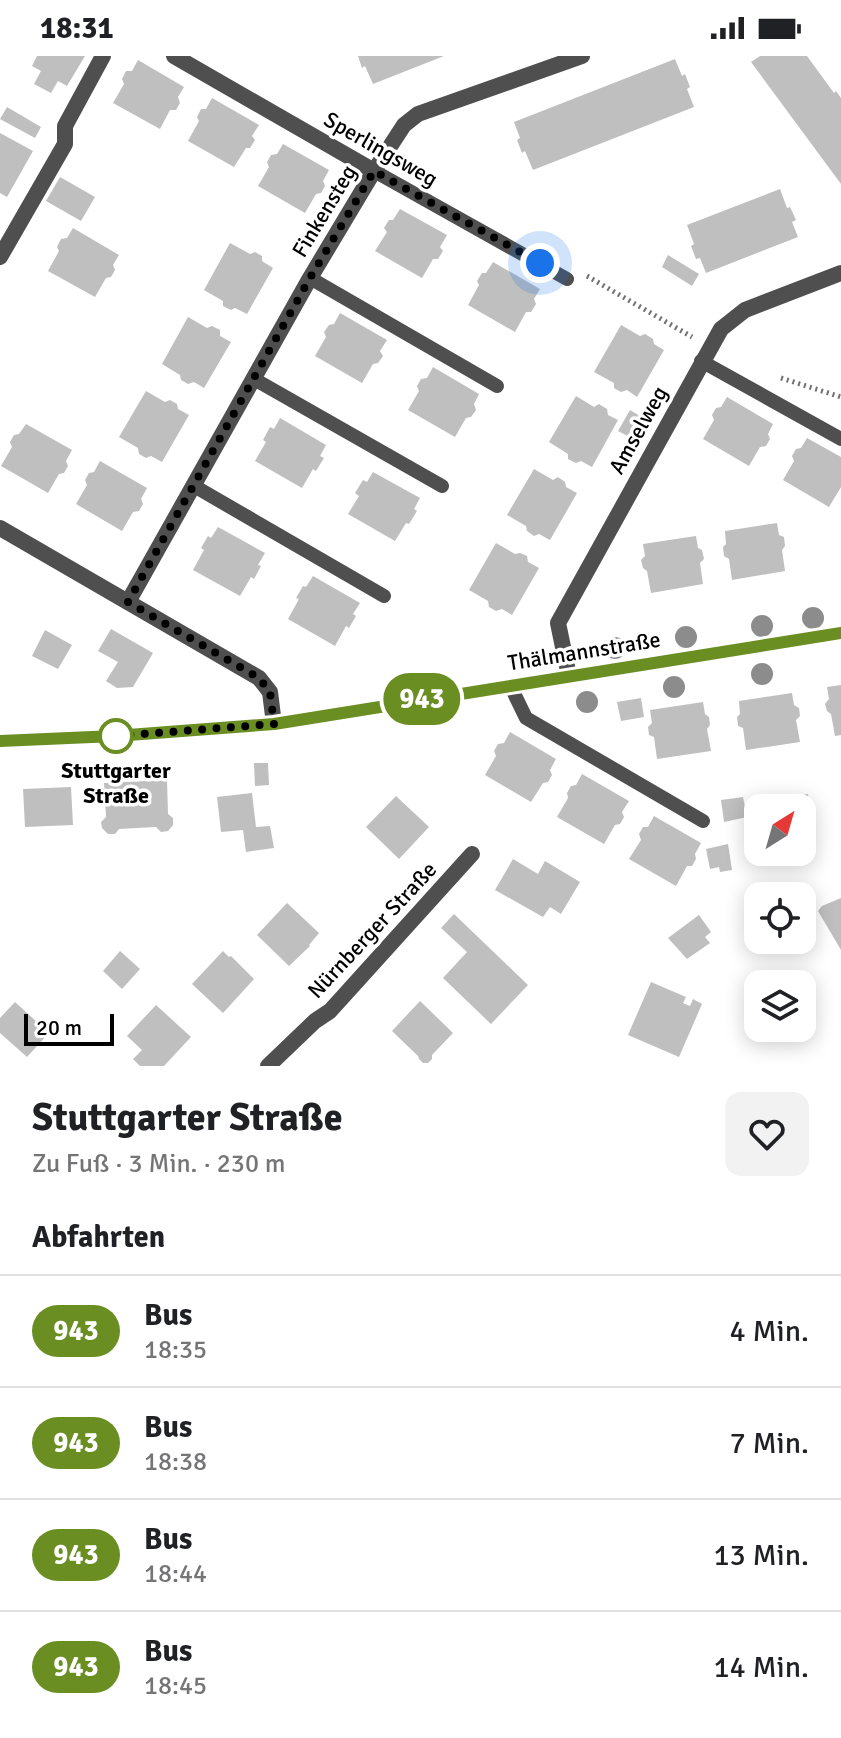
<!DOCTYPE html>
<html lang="de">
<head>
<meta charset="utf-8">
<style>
  body { margin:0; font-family:Signika,sans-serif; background:#f2f2f2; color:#202124; height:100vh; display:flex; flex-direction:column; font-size:30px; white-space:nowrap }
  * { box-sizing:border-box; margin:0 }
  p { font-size:26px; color:#757577 }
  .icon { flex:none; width:44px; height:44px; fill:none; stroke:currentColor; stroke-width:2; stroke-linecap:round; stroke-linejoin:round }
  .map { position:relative; height:1010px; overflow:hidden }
  .panel { display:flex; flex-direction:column; background:#fff; flex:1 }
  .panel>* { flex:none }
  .badge { padding:0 16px; border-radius:26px; font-size:28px; line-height:52px }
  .needle { width:52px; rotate:37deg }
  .fabs { position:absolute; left:744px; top:738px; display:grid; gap:16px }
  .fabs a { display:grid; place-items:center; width:72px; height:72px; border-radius:16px; background:#fff; box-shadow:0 4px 20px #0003; font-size:40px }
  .scale { position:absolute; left:24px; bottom:20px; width:90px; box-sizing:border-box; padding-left:8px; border:4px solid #000; border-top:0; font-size:22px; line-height:28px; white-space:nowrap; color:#000; -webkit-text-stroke:6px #fff; paint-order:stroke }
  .you { position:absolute; width:40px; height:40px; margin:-20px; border:6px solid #fff; border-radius:50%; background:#1a73e8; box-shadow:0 0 0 12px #1a73e833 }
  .map>.badge { position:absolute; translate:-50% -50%; box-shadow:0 0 0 4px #fff }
  h2 { padding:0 32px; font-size:30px; line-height:72px }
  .round { display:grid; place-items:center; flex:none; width:84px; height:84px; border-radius:16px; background:#f2f2f2 }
  .headline { display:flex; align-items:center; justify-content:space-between; height:136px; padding:0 32px }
  h1 { font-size:38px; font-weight:800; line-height:60px }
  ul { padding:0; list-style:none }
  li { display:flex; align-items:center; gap:24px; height:112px; padding:0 32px; border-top:2px solid #e0e0e0 }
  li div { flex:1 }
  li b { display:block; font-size:30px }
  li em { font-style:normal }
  li .badge { min-width:88px; font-weight:700; text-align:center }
  .status { display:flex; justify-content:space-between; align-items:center; height:56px; padding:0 40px; background:#fff; direction:ltr }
  .status svg { height:22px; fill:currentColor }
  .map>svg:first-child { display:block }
  .building { fill:#bfbfbf }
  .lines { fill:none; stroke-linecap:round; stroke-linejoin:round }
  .path { stroke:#717171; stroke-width:5; stroke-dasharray:2 4; stroke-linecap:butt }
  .service { stroke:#4f4f4f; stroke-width:14 }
  .minor { stroke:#4f4f4f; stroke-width:16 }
  .tertiary { stroke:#4f4f4f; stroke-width:16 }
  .tree { fill:#8c8c8c }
  .line-casing { stroke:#fff; stroke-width:18 }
  .line { stroke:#6b8e23; stroke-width:12 }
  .walk { stroke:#000; stroke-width:8; stroke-dasharray:0 14.4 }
  .stop-dot { fill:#fff; stroke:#6b8e23; stroke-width:4 }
  .labels { text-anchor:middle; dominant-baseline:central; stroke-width:7; stroke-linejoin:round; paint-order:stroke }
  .street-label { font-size:22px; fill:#000; stroke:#fff }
  .stop-label { font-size:22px; font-weight:bold; fill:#000; stroke:#fff }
</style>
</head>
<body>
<div class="status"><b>18:31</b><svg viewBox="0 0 49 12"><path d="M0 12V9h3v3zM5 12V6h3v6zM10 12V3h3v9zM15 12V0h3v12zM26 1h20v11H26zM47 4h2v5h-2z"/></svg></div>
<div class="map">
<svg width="841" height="1010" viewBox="0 0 841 1010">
  <rect width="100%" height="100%" fill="#fff"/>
  <g class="building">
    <polygon points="37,0 85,0 67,30 58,25 51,37 34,28 41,15 32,10"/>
    <polygon points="358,0 444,0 373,28 365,10 362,12"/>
    <polygon points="760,0 807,0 834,37 836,35 841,42 841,128 751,6"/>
    <polygon points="675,3 682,20 685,18 690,31 687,33 694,51 533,114 525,95 522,97 517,84 520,82 514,66"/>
    <polygon points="138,4 184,31 178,41 180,47 176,54 170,54 160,73 113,47 124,28 122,23 126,15 132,15"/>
    <polygon points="212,42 259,69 252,80 255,84 250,92 246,92 234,111 188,85 199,65 197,61 201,53 206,53"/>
    <polygon points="7,51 41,71 35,82 0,63"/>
    <polygon points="0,77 33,95 7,141 0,137"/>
    <polygon points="283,88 329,114 323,125 325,130 321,137 316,138 305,157 258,130 269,111 267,106 271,99 277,98"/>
    <polygon points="60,121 95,141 81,165 46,145"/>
    <polygon points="780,133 787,152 790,151 796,164 792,166 798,181 706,217 700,202 696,203 691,190 694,188 687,169"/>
    <polygon points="400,153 447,179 440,191 443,195 438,203 433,203 422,222 375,195 387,176 384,172 389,164 393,164"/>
    <polygon points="73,172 119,199 113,209 115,214 111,221 106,222 95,241 48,215 59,195 57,191 61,183 67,182"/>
    <polygon points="230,187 250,198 255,196 262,200 262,205 273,212 247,258 235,252 231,254 223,250 223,245 204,234"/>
    <polygon points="668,199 699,218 692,230 662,211"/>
    <polygon points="493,206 540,233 534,243 536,248 531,256 526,256 515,276 468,249 479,229 477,225 482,217 486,217"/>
    <polygon points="340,257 387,284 380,295 383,300 378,307 373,308 362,327 315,300 326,281 324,276 329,269 334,268"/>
    <polygon points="188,261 207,272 212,270 220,274 220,280 231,286 204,332 194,326 188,328 181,324 180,319 162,308"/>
    <polygon points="621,269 640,280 645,278 653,283 654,288 664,294 637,341 627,334 621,336 614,332 614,327 594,316"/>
    <polygon points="433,311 479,338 474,348 476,354 471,361 466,362 455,381 408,354 419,335 417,330 421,323 427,322"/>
    <polygon points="146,335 165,346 170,344 177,348 178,353 189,359 162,406 151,400 146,402 139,398 138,392 119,381"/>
    <polygon points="576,340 594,351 599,348 607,353 608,359 618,364 592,411 581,405 576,407 568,403 568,398 549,386"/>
    <polygon points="727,341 773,368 768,378 770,383 766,390 760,391 749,410 703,383 714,364 712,359 716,352 721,351"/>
    <polygon points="630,354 650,366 639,386 618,375"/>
    <polygon points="280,362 326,389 320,400 324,402 316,415 313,413 302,432 255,405 266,386 263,384 270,371 274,373"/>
    <polygon points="26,368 72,394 66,405 68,410 64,417 59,418 48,437 1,410 12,391 10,386 14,379 19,378"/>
    <polygon points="807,382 841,401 841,431 829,451 783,424 794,405 792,400 796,393 801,392"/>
    <polygon points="100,405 147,432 141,443 143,448 139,455 133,456 122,475 76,448 87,429 85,424 89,417 94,416"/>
    <polygon points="534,413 553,424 558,421 565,426 566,431 577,437 550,484 539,478 534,480 527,475 526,470 507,459"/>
    <polygon points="373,416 420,442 414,453 417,455 409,468 406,467 395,485 348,458 359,440 355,437 363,424 367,426"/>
    <polygon points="777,467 779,479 784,481 785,490 782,494 785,515 732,524 729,503 724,500 723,491 726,488 725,475"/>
    <polygon points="218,471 265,497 258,509 261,510 254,523 251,521 240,540 193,514 204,494 201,492 208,480 211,482"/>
    <polygon points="696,480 698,492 702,494 704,503 700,507 703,528 651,537 647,515 643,512 641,504 645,500 643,488"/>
    <polygon points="496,487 515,498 520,497 527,500 528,506 539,512 512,559 502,553 496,555 489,551 488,545 469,534"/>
    <polygon points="313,520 360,547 353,558 356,560 349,572 346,570 335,590 288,563 299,543 296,542 303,530 306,531"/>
    <polygon points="111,573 153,597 133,631 117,632 106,625 118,606 98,595"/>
    <polygon points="45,574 72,589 58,613 32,600"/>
    <polygon points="841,629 841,679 835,680 831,658 827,655 825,648 829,643 827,631"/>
    <polygon points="792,637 794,649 799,652 800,660 796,664 800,686 746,694 743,672 738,670 737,661 740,658 739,645"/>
    <polygon points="641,642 644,661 621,665 617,646"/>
    <polygon points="703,646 705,658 709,661 710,669 707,673 711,695 657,703 654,681 649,679 648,671 652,667 650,654"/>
    <polygon points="510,676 556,703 550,714 552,719 548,726 543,727 531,746 485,719 496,700 494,695 498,688 504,687"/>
    <polygon points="254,707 268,707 269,729 255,730"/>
    <polygon points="582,718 629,745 622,756 624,761 620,768 615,769 604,788 557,761 568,742 567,737 571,730 576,729"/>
    <polygon points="167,724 168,758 173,762 173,769 168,775 161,776 156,771 119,773 115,778 108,778 102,772 101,766 106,761 104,727"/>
    <polygon points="71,731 73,769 25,771 23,733"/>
    <polygon points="252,737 256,771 270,770 274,792 246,796 243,774 221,776 217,741"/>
    <polygon points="808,738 809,750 814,753 816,761 812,765 815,787 802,789 802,752 758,752 758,773 754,771 753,763 757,758 754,747"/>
    <polygon points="396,740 429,771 399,803 366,771"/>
    <polygon points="743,741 747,761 724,766 721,744"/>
    <polygon points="654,760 701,787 695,798 696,803 692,810 687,810 676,830 629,803 641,784 639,778 643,771 648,771"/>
    <polygon points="728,788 732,814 720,816 719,811 710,813 706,793"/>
    <polygon points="513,803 538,818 545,805 580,826 561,858 550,851 543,861 495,834"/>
    <polygon points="841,842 841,894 818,855 822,850"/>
    <polygon points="287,847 319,877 309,889 310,890 289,910 257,879"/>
    <polygon points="454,858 528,929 491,968 443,922 467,896 441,872"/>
    <polygon points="699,859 711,876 705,881 710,887 687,903 668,882"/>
    <polygon points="120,895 140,913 122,933 103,915"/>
    <polygon points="223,895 229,901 231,900 254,923 223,957 192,928"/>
    <polygon points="651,926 686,941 683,947 690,950 693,943 702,948 679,1001 628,979"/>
    <polygon points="420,945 453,977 432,999 432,1003 428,1007 423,1007 419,1003 418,1000 392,975"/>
    <polygon points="15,946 49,977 27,1001 0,977 0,962"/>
    <polygon points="156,949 191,981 164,1010 140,1010 133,1003 142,994 127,980"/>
  </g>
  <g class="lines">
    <g class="path">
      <polyline points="587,220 692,281"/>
      <polyline points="781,322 841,341"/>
    </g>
    <g class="service">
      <polyline points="374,115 567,223"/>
      <polyline points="310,222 497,330"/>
      <polyline points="701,305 841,383"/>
      <polyline points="254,323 442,430"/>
      <polyline points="194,430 384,540"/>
      <polyline points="510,629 526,662 703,765"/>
    </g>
    <g class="minor">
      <polyline points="174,0 374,115"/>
      <polyline points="0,201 65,88 65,70 103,0"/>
      <polyline points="0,472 259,622 270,636 274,668"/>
      <polyline points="128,546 310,222 374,115 404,69 418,58 582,0"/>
      <polyline points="569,620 558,567 721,273 745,254 841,217"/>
      <polyline points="268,1010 315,965 330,955 472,798"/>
    </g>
    <polyline class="tertiary" points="0,685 115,680 274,668 841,577"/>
  </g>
  <g class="tree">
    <circle cx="813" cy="562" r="11"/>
    <circle cx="762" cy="570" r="11"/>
    <circle cx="686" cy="581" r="11"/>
    <circle cx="615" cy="592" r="11"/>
    <circle cx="762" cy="618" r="11"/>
    <circle cx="674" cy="631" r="11"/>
    <circle cx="587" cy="646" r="11"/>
  </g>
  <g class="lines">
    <g class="line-casing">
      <polyline id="line" points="0,685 115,680 274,668 841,577"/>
    </g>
    <use href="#line" class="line"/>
    <polyline class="walk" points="116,680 274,668 270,636 259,622 128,546 310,222 374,115 540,207"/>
  </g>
  <circle class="stop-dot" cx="116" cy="680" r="16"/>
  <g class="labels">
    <g class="street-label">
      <text transform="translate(381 93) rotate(30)">Sperlingsweg</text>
      <text transform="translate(324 155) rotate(-59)">Finkensteg</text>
      <text transform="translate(638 374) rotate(-61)">Amselweg</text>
      <text transform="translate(584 595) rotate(-9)">Thälmannstraße</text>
      <text transform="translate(372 874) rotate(-47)">Nürnberger Straße</text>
    </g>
    <g class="stop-label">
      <text x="116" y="714">Stuttgarter<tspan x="116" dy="25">Straße</tspan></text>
    </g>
  </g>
</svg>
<div class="fabs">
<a><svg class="needle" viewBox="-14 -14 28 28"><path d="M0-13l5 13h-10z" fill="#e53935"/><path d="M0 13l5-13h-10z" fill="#757577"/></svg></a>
<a><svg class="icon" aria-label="locate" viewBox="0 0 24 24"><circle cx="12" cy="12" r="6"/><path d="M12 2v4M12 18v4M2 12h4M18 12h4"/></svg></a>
<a><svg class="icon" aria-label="layers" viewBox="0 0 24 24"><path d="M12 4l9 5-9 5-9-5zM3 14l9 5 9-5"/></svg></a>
</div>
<div class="scale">20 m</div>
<div class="you" style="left:540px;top:207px"></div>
<b class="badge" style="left:422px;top:643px;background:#6b8e23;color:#fff">943</b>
</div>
<section class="panel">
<div class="headline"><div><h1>Stuttgarter Straße</h1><p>Zu Fuß · 3 Min. · 230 m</p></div><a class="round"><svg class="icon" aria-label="heart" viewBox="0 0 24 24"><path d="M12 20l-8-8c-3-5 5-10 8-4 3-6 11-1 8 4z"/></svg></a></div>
<h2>Abfahrten</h2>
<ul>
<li><span class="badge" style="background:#6b8e23;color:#fff">943</span><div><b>Bus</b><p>18:35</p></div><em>4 Min.</em></li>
<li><span class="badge" style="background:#6b8e23;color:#fff">943</span><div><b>Bus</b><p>18:38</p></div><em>7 Min.</em></li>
<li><span class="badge" style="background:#6b8e23;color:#fff">943</span><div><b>Bus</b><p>18:44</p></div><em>13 Min.</em></li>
<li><span class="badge" style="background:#6b8e23;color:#fff">943</span><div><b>Bus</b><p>18:45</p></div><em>14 Min.</em></li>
</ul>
</section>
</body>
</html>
